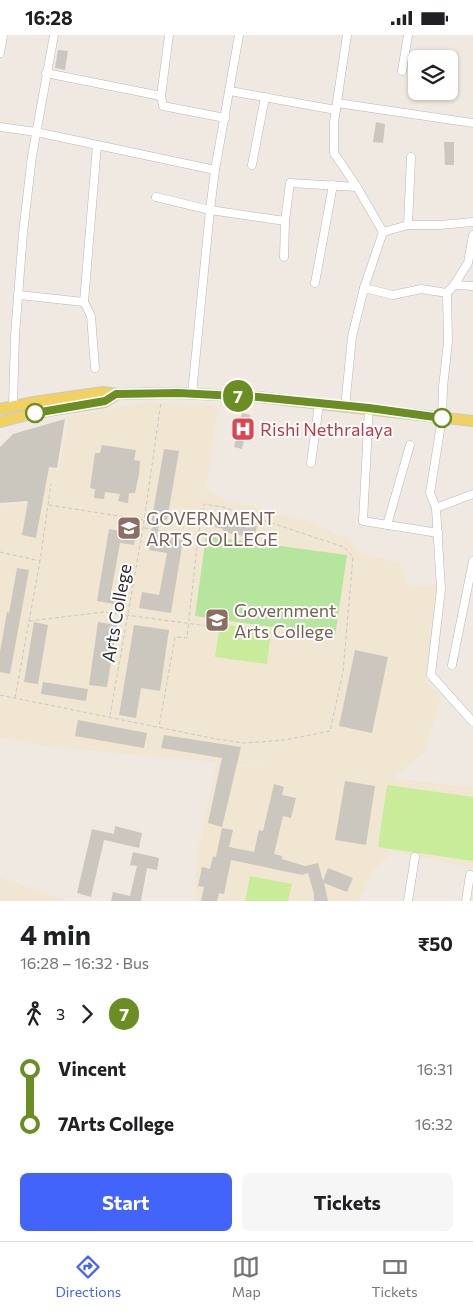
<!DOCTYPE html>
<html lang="en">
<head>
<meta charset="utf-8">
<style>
  body { margin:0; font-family:Commissioner,sans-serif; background:#f6f6f6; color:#202124; height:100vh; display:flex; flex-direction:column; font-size:19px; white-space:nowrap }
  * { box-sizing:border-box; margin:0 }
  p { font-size:16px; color:#757577 }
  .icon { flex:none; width:28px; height:28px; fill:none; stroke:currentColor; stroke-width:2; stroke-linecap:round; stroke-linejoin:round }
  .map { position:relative; height:866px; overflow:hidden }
  .panel { display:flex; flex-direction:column; background:#fff; flex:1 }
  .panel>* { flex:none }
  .badge { padding:0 10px; border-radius:16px; font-size:18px; line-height:32px }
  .tools { position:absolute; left:408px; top:15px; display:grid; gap:10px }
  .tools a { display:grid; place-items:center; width:50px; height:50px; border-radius:8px; background:#fff; box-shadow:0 1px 4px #0004; font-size:25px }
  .map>.badge { position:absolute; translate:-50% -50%; box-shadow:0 0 0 2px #fff }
  .legs { display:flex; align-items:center; gap:8px; height:55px; padding:0 20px; font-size:16px }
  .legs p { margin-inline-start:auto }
  .headline { display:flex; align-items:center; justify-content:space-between; height:85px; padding:0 20px }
  h1 { font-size:28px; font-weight:700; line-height:38px }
  .button { display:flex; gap:10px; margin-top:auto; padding:10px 20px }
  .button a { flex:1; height:58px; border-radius:8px; background:#4264fb; color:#fff; font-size:20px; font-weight:700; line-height:58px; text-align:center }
  .button a+a { background:#f6f6f6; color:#202124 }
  ul { padding:0 20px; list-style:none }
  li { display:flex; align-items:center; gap:18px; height:55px; font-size:19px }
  li i { display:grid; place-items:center; width:8px; height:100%; margin:0 6px; background:currentColor }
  li i::after { content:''; width:12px; height:12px; margin:-6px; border:4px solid; border-radius:50%; background:#fff }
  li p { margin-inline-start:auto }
  li:first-child i { background:linear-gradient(#0000 50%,currentColor 0) }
  li:last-child i { background:linear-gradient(currentColor 50%,#0000 0) }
  .status { display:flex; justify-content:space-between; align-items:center; height:35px; padding:0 25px; background:#fff; direction:ltr }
  .status svg { height:14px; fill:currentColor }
  .menu { display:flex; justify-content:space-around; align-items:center; height:70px; border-top:1px solid #e0e0e0; background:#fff; font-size:14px; color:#757577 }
  .menu a { display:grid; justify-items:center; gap:2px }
  .menu .current { color:#4264fb }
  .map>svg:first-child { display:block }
  .education { fill:#f0e6d1 }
  .green { fill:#b6e59e }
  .pitch { fill:#c9ec9a }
  .building { fill:#cbc7bf }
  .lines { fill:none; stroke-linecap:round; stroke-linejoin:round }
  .minor-casing { stroke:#b4b7c1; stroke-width:9 }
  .major-casing { stroke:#c9c9c9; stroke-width:12 }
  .path { stroke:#c9c9c9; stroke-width:1; stroke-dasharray:4 2.5; stroke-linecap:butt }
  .minor { stroke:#fff; stroke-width:8 }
  .major { stroke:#f2d163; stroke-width:10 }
  .line-1-casing { stroke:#fff; stroke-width:11 }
  .line-1 { stroke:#6b8e23; stroke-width:8 }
  .stop-1-dot { fill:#fff; stroke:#6b8e23; stroke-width:2.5 }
  .labels { text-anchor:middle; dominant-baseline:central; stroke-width:4; stroke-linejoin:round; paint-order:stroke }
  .health-label { font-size:18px; fill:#be3a42; stroke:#fff; text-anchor:start }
  .education-label { font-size:18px; fill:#785e54; stroke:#fff; text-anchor:start }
  .street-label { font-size:18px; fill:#2e2e2e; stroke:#fff }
</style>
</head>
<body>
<div class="status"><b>16:28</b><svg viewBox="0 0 49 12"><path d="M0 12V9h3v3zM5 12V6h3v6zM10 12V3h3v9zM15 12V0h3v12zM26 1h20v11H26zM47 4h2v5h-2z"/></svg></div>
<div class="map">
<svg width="473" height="866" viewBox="0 0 473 866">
  <rect width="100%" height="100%" fill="#efe9e1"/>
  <g class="education">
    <polygon points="147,367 218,371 206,455 229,466 307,486 352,506 358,517 400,528 409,552 438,550 425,647 441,662 424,718 392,744 473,752 473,833 393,816 372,837 360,866 195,866 198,815 217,728 298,734 49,712 0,702 0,470 25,468 32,432 59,436 68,382"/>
    <polygon points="0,842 8,845 66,866 0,866"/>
  </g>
  <polygon class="green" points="206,501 347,520 335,601 195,581"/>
  <g class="pitch">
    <polygon points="220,589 271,596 267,629 215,622"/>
    <polygon points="387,750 473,762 473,826 378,812"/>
    <polygon points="250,841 292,849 288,866 245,866"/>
  </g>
  <g class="building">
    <polygon points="58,15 68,16 65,35 55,33"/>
    <polygon points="376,87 385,89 383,108 373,107"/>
    <polygon points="444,107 454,107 454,130 445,130"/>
    <polygon points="242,378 250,380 242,414 234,412"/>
    <polygon points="65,384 57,433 49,432 36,503 22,500 28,466 0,468 0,412 13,399"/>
    <polygon points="102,410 136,415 134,425 140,426 139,439 135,458 129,458 128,468 118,466 120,459 105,457 104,464 94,463 95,454 90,453 95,418 100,418"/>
    <polygon points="164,414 179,416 167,485 160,484 157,500 183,505 171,578 139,573 142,557 159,560 167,518 149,515 153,489 151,489"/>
    <polygon points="216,483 231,485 230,489 250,493 251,490 257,491 254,503 223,497 223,494 215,492"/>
    <polygon points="109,494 136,499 134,510 120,508 111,558 127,561 125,571 97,566"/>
    <polygon points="17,533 29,535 10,639 0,637 0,617 7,577 9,578"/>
    <polygon points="34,587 48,590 38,649 24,647"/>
    <polygon points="98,587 117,590 107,652 89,650"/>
    <polygon points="134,590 169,595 160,656 141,653 136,683 119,680"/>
    <polygon points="355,615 388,622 372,698 339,691"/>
    <polygon points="43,647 88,654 86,666 41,659"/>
    <polygon points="78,685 147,698 144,713 75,701"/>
    <polygon points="164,700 241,712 222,792 208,788 222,723 161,713"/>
    <polygon points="345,746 375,751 366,810 335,805"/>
    <polygon points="274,749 284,752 282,760 296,763 291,783 283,781 274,819 282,821 282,824 305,831 318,828 323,846 328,833 353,843 347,857 324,848 328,866 314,866 314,859 308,838 302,840 231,825 224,859 219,858 217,866 201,866 204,852 198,851 202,832 210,834 213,821 216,822 222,793 233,795 229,812 254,817 259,795 263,796"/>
    <polygon points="115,791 142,798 139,813 104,805 91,862 77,858 92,794 114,799"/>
    <polygon points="133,817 159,823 157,835 147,833 141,866 111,866 113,857 130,861 137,831 130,830"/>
  </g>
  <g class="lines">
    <g class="minor-casing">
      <g id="minor">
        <polyline points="347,0 334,87 334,118 357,152 383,197"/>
        <polyline points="0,18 3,0"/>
        <polyline points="402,36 408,0"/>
        <polyline points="46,38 161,61 169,0"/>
        <polyline points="230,56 336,75"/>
        <polyline points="161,61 163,71 225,83"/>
        <polyline points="337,68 473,88"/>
        <polyline points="0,92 36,97 215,135 210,175 192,359"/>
        <polyline points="252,130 265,62"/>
        <polyline points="215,135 239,0"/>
        <polyline points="156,162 210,175 285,186 290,148 357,152"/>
        <polyline points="408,190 411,122"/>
        <polyline points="284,222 285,186"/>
        <polyline points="315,248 333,150"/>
        <polyline points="454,250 468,228 473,200"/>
        <polyline points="364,253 393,260 421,254 447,258"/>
        <polyline points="19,260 84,267 97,110"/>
        <polyline points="84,267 91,281 95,333"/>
        <polyline points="13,371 15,300 23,198 32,121 54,0"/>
        <polyline points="345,372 352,302 364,253 383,197 408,190 440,190 473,187"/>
        <polyline points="369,373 363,486 438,498"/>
        <polyline points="311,428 319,369"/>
        <polyline points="473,459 436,473 441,554 431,640 473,687"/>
        <polyline points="436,473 430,458 442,383 443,352 448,307 447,258 454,250 473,251"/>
        <polyline points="387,490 410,410"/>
        <polyline points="452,630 473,526"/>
        <polyline points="408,866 415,822"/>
        <polyline points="466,866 470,840"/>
      </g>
    </g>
    <g class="major-casing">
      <g id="major">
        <polyline points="0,374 34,367 103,357 117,359 178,358 258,362 473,386"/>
        <polyline points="0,387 35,378 105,367 117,359"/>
      </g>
    </g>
    <g class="path">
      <polyline points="49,470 144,485"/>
      <polyline points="144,493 197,502"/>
      <polyline points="0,517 40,526 51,449"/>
      <polyline points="29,586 104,577 215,592"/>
      <polyline points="0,660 216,704 244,708 285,705 330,696 343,637 353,522 344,512 223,472 204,469 198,502 187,603 175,602 159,692"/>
      <polyline points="15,663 40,526"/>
      <polyline points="110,681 143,493 161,367"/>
    </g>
    <use href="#minor" class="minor"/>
    <use href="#major" class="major"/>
  </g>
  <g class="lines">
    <g class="line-1-casing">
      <polyline id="line-1" points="35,378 105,366 116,359 178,358 258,362 369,373 442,383"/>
    </g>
    <use href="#line-1" class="line-1"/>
  </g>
  <defs>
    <g id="hospital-square" transform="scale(1.25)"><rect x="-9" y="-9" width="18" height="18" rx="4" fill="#e0444e" stroke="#fff"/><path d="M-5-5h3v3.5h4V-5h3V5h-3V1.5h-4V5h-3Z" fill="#fff"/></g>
    <g id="university-square" transform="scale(1.25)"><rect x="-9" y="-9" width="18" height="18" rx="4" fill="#8d6e63" stroke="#fff"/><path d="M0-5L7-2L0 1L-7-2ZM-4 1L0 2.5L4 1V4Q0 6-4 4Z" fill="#fff"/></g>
  </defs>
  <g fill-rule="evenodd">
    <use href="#hospital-square" x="243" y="394"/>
    <use href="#university-square" x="129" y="493"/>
    <use href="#university-square" x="217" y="585"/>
  </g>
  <g class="stop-1-dot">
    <circle cx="35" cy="378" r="9"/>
    <circle cx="442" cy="383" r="9"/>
  </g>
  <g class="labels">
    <g class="health-label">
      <text x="260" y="394">Rishi Nethralaya</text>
    </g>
    <g class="education-label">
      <text x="146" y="483">GOVERNMENT<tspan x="146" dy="21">ARTS COLLEGE</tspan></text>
      <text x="234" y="575">Government<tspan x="234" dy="21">Arts College</tspan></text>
    </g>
    <g class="street-label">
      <text transform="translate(116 578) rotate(-80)">Arts College</text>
    </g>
  </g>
</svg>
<div class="tools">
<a><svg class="icon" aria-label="layers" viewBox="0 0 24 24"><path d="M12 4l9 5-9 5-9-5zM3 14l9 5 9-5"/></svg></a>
</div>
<b class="badge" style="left:238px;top:361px;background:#6b8e23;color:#fff">7</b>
</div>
<section class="panel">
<div class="headline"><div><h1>4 min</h1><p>16:28 – 16:32 · Bus</p></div><b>₹50</b></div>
<div class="legs"><svg class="icon" aria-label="walk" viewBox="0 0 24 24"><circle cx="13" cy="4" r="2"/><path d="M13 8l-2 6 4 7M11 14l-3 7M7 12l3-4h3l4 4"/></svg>3<svg class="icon" aria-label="forward" viewBox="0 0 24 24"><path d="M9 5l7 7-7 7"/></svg><b class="badge" style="background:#6b8e23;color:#fff">7</b></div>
<ul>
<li><i style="color:#6b8e23"></i><b>Vincent</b><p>16:31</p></li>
<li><i style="color:#6b8e23"></i><b>7Arts College</b><p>16:32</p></li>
</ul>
<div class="button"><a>Start</a><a>Tickets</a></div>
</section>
<nav class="menu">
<a class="current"><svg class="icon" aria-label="directions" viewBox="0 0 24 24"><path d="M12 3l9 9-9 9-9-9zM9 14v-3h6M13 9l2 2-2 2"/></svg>Directions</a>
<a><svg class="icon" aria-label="map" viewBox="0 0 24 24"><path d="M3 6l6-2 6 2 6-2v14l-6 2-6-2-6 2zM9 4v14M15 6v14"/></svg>Map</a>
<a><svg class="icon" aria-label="tickets" viewBox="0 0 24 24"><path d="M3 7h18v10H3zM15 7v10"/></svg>Tickets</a>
</nav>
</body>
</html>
